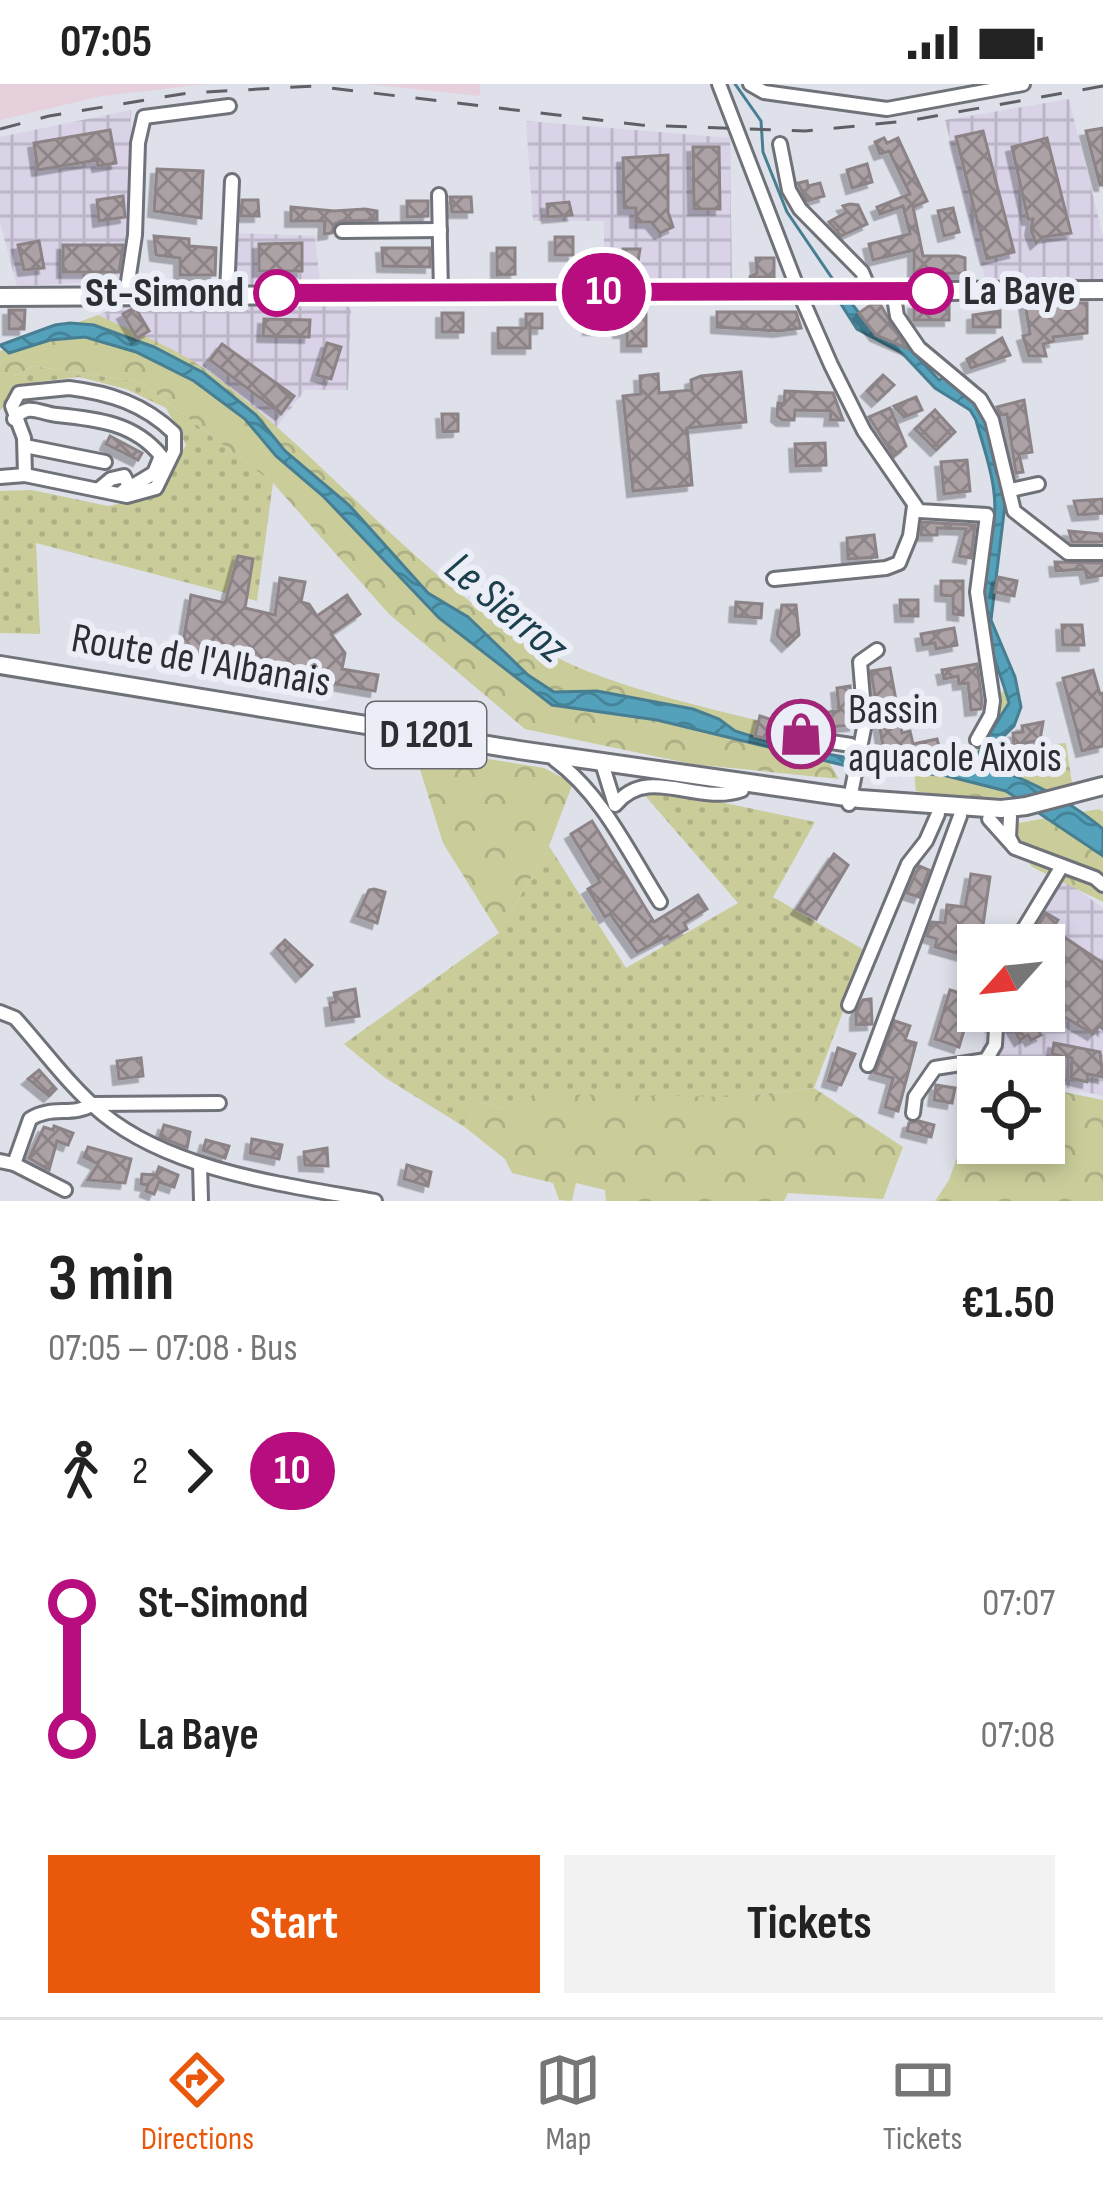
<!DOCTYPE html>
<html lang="en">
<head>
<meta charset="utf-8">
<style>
  body { margin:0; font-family:"Sofia Sans Condensed",sans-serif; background:#f2f2f2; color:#222; height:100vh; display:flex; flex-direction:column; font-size:45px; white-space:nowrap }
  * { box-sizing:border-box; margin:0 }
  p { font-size:39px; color:#767676 }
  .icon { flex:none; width:66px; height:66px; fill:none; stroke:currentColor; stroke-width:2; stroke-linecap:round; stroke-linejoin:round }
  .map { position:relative; height:1117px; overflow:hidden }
  .side { display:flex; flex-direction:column; background:#fff; flex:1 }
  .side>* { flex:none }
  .badge { padding:0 24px; border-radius:39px; font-size:42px; line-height:78px }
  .needle { width:78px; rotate:243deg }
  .tools { position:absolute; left:957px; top:840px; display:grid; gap:24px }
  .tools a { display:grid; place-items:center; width:108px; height:108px; border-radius:0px; background:#fff; box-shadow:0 6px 18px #0003; font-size:60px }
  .map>.badge { position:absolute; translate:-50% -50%; box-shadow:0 0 0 6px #fff }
  .legs { display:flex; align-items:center; gap:18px; height:132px; padding:0 48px; font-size:39px }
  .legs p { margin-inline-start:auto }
  .overview { display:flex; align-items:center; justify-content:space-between; height:204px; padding:0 48px }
  h1 { font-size:66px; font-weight:700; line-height:90px }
  .action { display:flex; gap:24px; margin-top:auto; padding:24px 48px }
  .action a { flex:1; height:138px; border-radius:0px; background:#ea580c; color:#fff; font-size:48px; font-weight:700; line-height:138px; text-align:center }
  .action a+a { background:#f2f2f2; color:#222 }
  ul { padding:0 48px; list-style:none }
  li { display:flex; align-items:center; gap:42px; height:132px; font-size:45px }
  li i { display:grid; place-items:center; width:18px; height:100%; margin:0 15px; background:currentColor }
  li i::after { content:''; width:30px; height:30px; margin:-15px; border:9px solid; border-radius:50%; background:#fff }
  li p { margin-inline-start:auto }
  li:first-child i { background:linear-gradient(#0000 50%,currentColor 0) }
  li:last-child i { background:linear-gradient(currentColor 50%,#0000 0) }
  .status { display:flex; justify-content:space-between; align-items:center; height:84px; padding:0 60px; background:#fff; direction:ltr }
  .status svg { height:33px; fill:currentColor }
  .dock { display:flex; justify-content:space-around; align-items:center; height:168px; border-top:3px solid #e0e0e0; background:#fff; font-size:33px; color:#767676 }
  .dock a { display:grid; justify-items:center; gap:6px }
  .dock .on { color:#ea580c }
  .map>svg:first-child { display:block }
  .commercial { fill:#e6d0dc }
  .industrial { fill:url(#industrial-grid) }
  .grass { fill:url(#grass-dots) }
  .forest { fill:url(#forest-crowns) }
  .water { fill:url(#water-waves); stroke:#487e91; stroke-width:3 }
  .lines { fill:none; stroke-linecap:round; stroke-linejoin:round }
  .stream { stroke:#487e91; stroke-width:3 }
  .canal { stroke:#53a1ba; stroke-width:12 }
  .building { fill:url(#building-cross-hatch); stroke:#8c8386; stroke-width:3; filter:url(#shadow) }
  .minor-casing { stroke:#70727a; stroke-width:18 }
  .major-casing { stroke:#70727a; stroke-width:22 }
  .minor { stroke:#fff; stroke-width:12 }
  .major { stroke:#fff; stroke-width:16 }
  .rail { stroke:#5f6066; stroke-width:3; stroke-dasharray:21 21; stroke-linecap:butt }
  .line-1-casing { stroke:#fff; stroke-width:27 }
  .line-1 { stroke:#b70d7f; stroke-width:18 }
  .stop-1-dot { fill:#fff; stroke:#b70d7f; stroke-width:6 }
  .labels { text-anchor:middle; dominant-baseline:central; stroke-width:12; stroke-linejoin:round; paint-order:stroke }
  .shield { fill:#ebeef7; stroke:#66686d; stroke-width:3 }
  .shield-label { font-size:39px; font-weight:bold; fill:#2d2e32 }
  .stop-label { font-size:42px; font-weight:bold; fill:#2d2e32; stroke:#ebeef7; text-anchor:start }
  .street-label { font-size:42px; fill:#2d2e32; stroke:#ebeef7 }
  .poi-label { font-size:42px; fill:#2d2e32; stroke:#ebeef7; text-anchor:start }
  .water-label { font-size:45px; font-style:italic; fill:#1b3f4b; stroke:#ebeef7 }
</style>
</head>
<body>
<div class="status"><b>07:05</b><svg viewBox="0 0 49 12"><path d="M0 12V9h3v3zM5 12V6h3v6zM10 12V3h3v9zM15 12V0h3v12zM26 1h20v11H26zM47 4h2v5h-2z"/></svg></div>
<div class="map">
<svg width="1103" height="1117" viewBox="0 0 1103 1117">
  <defs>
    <pattern id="industrial-grid" width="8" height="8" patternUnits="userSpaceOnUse" patternTransform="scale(3)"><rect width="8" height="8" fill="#dad3e8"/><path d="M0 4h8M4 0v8" fill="none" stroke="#bbb5c7"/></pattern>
    <pattern id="grass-dots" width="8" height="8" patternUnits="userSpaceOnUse" patternTransform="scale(3)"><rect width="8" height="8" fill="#cacd9a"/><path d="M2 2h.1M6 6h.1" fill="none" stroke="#aeb085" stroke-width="1.8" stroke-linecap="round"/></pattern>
    <pattern id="forest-crowns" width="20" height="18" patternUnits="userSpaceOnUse" patternTransform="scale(3)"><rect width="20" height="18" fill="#cacd9a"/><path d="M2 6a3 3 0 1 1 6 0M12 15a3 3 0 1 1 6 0" fill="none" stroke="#aeb085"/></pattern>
    <pattern id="water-waves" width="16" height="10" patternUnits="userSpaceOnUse" patternTransform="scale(3)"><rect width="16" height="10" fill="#53a1ba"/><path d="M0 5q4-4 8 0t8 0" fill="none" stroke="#458498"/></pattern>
    <pattern id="building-cross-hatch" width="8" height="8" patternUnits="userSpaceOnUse" patternTransform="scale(3)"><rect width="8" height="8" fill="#aca2a5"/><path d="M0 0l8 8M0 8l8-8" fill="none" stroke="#8c8487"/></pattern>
    <filter id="shadow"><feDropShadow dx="-5.5" dy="5.5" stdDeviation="0" flood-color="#0004"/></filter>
  </defs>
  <rect width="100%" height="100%" fill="#dee0ea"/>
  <g class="commercial">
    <polygon points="0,0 207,0 102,12 0,36"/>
    <polygon points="366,0 480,0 480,12"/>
  </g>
  <g class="industrial">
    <polygon points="1069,15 1103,152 1103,196 985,194 945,36"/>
    <polygon points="131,26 127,197 17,202 0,139 0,53"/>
    <polygon points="526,37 730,54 732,199 604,196 604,137 533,137"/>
    <polygon points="238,149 315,152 320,199 351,225 348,306 305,306 276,344 202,282 98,231 134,217 227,217"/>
    <polygon points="1051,786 1103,824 1103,1012 1044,999 1044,993 1017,993 978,985 988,927 1044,927 1044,861 1006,861"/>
  </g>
  <g class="grass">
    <polygon points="33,282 141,298 273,399 257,517 36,459 40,550 0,549 0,407 32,406 108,422 146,414 162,402 186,361 166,324 126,305 79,293 37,298 0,326 0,300"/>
    <polygon points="635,700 815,738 773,813 866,867 814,1004 740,1013 513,1027 484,1019 472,1024 466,1044 384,993 344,960 499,849 549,762 626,884 738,819"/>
  </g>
  <g class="forest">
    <path d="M 98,231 C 133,248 174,263 205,285 C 316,365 402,476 518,552 C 599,605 719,625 812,650 L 839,695 L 692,680 L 525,645 L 389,530 L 273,399 L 141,298 L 33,282 L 0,300 L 0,267 Z"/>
    <path d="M 1005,602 C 1010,621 1008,626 995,640 L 995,665 L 1066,659 L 1072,699 C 1005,716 985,719 916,707 L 913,676 L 970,678 Z"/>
    <polygon points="413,663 544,684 573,699 549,762 499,849 443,759"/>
    <polygon points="1099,725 1103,728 1103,818 1032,783 1012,756 1018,739"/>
    <polygon points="814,1004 903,1063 883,1115 788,1109 784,1117 606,1117 605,1106 576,1099 572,1117 559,1116 553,1099 512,1089 505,1075 466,1044 472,1024 484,1019 513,1027 534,1010 740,1013"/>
    <polygon points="1044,1004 1103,1016 1103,1117 935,1117 949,1096 978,1014 978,1059 1044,1059"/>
  </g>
  <g class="water">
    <path d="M 849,216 L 876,251 L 909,264 L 939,296 L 945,293 L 978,321 L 985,333 L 996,387 L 1006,412 L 991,536 L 1015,593 L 1021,623 L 1014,642 L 994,662 L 985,657 L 1009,619 C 1002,591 988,566 985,537 C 979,493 999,447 994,409 C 992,385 982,359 976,336 L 970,326 L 935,304 L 902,269 L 857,245 L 839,217 Z"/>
    <path d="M 70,239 L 94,241 L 154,263 L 204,289 L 256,331 L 285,367 L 349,421 L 428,509 L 468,533 L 528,591 L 554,608 L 597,607 L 693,625 L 719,635 L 735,647 L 780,661 L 854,675 L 912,675 L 972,681 L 982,662 L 991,667 L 994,684 C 1033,698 1071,718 1103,745 L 1103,772 L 1006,707 L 943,691 L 859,685 L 657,636 L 552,621 L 439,534 L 323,412 L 276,372 L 245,335 L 194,297 L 136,268 L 85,253 L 50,256 L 9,269 L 0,261 L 55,241 Z"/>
  </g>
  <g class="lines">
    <polyline class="stream" points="735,0 761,37 763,68 787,128 834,197"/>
    <polyline class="canal" points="799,641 830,647"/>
  </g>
  <g class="building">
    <polygon points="1103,44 1103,101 1100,101 1086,47"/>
    <polygon points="110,46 116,79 98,82 97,76 38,86 34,59"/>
    <polygon points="983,47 1014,168 987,175 956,53"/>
    <polygon points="884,54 887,59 898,54 927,117 913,123 923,172 958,172 965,174 965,189 914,190 914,166 873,176 869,160 910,150 903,122 880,130 877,123 910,110 889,67 880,70 875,58"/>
    <polygon points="1047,54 1071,149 1043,153 1036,159 1031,146 1033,135 1028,135 1012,63"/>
    <polygon points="693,63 719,63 720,125 694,125"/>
    <polygon points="668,71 668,128 673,143 660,149 651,138 636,138 636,124 624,124 623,74"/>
    <polygon points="867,80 872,98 852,104 847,86"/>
    <polygon points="157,85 203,87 201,134 154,127"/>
    <polygon points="807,97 808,102 820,99 824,112 807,117 798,99"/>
    <polygon points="123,112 125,133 99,137 97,116"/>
    <polygon points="450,113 471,113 472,128 452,128"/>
    <polygon points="242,116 258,116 259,132 241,132"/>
    <polygon points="407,117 428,117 428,132 407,133"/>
    <polygon points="569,118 572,131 548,133 547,120"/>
    <polygon points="850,120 858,121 867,140 841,152 829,138 847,128 843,122"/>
    <polygon points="291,123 334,127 365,125 377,127 377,136 341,137 334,140 332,149 324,150 325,137 291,137"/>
    <polygon points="953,124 959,148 944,152 938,127"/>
    <polygon points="154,152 189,155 189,162 216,164 215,191 180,191 180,174 156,171"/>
    <rect x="555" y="153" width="18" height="18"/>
    <polygon points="39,157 44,184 24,186 18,161"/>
    <polygon points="302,159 302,187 259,187 259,160"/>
    <polygon points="63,161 123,161 119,188 63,188"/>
    <polygon points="382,164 430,164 430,183 383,182"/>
    <polygon points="497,164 515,164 515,190 497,191"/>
    <polygon points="623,165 640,165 637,184 623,184"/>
    <polygon points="756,174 774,174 774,193 749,193 757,189"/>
    <polygon points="1025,219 1087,219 1087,249 1053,253 1054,257 1043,260 1046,272 1029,272 1023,252 1030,250"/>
    <polygon points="872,220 880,220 906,264 876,251 859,229"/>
    <rect x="914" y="220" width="35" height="16"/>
    <polygon points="132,225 136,225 149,247 137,254 123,230"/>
    <polygon points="9,226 25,226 24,245 9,245"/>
    <polygon points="1000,227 1000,243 973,243 973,231"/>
    <polygon points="717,228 796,228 801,244 779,247 717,243"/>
    <rect x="442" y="229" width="21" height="19"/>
    <polygon points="589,229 646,230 646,262 627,262 627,248 619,248 619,245 589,245"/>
    <polygon points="526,230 542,230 542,244 530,244 530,264 498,264 498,244 526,244"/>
    <polygon points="264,235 310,236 309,253 263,252"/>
    <polygon points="1002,254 1010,271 971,284 967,275"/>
    <polygon points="327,259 341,263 331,295 317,291"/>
    <polygon points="222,260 294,312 281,330 210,276"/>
    <polygon points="741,288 746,338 687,344 692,401 633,407 623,312 641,310 640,292 658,290 659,309 692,306 691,296 701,292"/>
    <polygon points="883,291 894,301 877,317 867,307"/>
    <polygon points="785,307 833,309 843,336 830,336 831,327 795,326 794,336 782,336 777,332 778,319 784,320"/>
    <polygon points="916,313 922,326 904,333 894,322"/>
    <polygon points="1024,316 1032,368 1019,370 1023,388 1016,389 1007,330 1001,331 997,323"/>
    <polygon points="890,324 906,362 894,372 869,333"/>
    <polygon points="935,326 955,348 936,366 915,345"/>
    <polygon points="442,330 458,330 458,347 443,348"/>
    <polygon points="110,352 142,369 138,376 106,360"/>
    <polygon points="825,359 826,381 796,382 795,360"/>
    <polygon points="967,376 970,407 944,410 941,378"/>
    <polygon points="1103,415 1103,429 1078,431 1074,417"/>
    <polygon points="922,438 975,441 971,474 959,472 966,445 937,444 937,451 921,451"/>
    <polygon points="1069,447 1103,450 1103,458 1072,458"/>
    <polygon points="874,451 877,473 848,475 847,454"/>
    <polygon points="238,472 253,475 245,524 275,531 280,494 305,498 301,518 309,520 317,532 347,511 360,530 331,550 345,569 342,585 378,591 375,607 199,576 184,553 191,511 225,519"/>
    <polygon points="1055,478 1103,479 1103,491 1087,494 1085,485 1056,487"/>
    <polygon points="998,493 1017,497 1014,512 995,508"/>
    <polygon points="941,497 963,497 963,531 953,530 953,512 941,511"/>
    <polygon points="900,516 918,516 918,532 901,532"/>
    <polygon points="736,518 762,520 761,534 735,532"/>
    <polygon points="782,521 796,521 799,551 787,562 777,551"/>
    <polygon points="1062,541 1082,541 1084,561 1063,561"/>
    <polygon points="954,544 957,561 936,565 935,559 923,561 921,550"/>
    <polygon points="977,580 982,617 981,625 971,626 968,599 959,600 958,592 944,595 942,586"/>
    <polygon points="890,584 902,649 910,647 913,660 937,655 940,666 945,665 948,677 934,676 933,670 907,677 885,676 871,587"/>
    <polygon points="1093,586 1100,610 1103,609 1103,662 1082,667 1063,594"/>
    <polygon points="850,602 854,641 829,643 827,628 839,627 837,604"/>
    <polygon points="760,632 813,649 810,665 755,652"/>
    <polygon points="1043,638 1040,656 1014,661 1013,649 1023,648 1022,642"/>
    <polygon points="592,737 654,838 698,811 707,825 684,839 687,845 670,855 668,852 637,868 610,830 605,833 588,805 600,798 571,750"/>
    <polygon points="834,770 848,781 816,835 797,825"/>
    <polygon points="919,782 929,786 919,813 907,809"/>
    <polygon points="971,790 990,793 978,875 935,863 937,855 927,852 932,838 945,839 947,821 965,823"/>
    <polygon points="374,805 385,808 377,839 357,832 369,806"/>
    <polygon points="1046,829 1058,836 1052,845 1103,879 1103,945 1099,942 1093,950 1056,928 1061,920 1044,908 1044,861 1026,861"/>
    <polygon points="285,856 312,881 301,892 277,864"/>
    <polygon points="355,905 359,932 332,936 330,919 336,918 334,909"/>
    <polygon points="950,906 974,913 959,963 935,955"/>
    <polygon points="871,915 872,940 856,941 856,929 863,916"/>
    <polygon points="1007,927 1026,927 1041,951 1031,956 1028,951 1020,956 1007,934"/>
    <polygon points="895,937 910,942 905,956 916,959 898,1027 885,1023 893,994 875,989"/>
    <polygon points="1054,959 1100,968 1103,993 1088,990 1087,998 1071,994 1072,974 1052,970"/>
    <polygon points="838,964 855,970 841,1001 828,997"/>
    <polygon points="141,974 143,992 119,995 117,977"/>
    <polygon points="39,986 56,1005 49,1012 28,995"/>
    <polygon points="936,1001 955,1004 952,1019 934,1016"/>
    <polygon points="919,1037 934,1041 931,1053 907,1047 909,1039"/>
    <polygon points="164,1041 190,1048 187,1064 160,1053"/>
    <polygon points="54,1042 73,1049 68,1061 57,1057 49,1086 29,1074 44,1043 53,1046"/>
    <polygon points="252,1055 282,1061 279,1075 250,1069"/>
    <polygon points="206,1056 229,1062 225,1074 203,1066"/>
    <polygon points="88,1063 131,1075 125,1099 88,1096 98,1080 84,1073"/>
    <polygon points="327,1064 328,1082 305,1081 304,1068"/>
    <polygon points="407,1081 431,1088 428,1102 404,1095"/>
    <polygon points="159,1083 178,1091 174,1103 159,1098 154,1110 146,1107 148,1101 141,1100 142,1090 156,1091"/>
  </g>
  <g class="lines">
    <g class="minor-casing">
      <g id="minor">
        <polyline points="719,0 799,208 831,281 864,347 919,427 987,431 977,508 993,617 991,631 977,656"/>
        <polyline points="750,0 764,8 887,25 1023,0"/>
        <polyline points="780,60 789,106 800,125 862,188 870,207"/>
        <polyline points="439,111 441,209"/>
        <polyline points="342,147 440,146"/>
        <polyline points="893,207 897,232 919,264 980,315 992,336 1014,427 1068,469 1103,469"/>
        <polyline points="227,209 232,97"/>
        <polyline points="126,211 135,151 138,59 144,33 229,22"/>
        <path d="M 69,304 C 110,309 144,320 174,349 L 174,367 L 156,404 L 127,412 L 25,391 L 24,354 L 12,322 L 19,309 Z"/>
        <path d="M 14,335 C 29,318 38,329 57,331 C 97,335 135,339 161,372 L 154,389 L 121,409"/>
        <polyline points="25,362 105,378"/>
        <polyline points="0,393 25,391"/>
        <polyline points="99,405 111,395 124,392 129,402 121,409"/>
        <polyline points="1011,406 1038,400"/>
        <polyline points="774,495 886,484 899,479 910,452 914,422"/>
        <polyline points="825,657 851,661 856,669"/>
        <path d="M 555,676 C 602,710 629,769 660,818"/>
        <polyline points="601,676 615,721"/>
        <path d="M 616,720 C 649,680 697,722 742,706"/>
        <polyline points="849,720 865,639 860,578 877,566"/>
        <polyline points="1010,733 1009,753 1014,763"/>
        <polyline points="989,735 1015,764 1095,794 1103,801"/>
        <polyline points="1014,861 1062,782"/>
        <polyline points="849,921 908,780 926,757 938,730"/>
        <path d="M 0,928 L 15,934 C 43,965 70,1003 103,1030 C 174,1088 288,1101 375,1117"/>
        <polyline points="868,981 960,732"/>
        <polyline points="913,1029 915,1013 935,984 986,976 995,961 997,927"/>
        <polyline points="0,1077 14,1080 65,1106"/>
        <path d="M 14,1080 L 30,1035 C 51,1021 73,1033 93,1020 L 219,1019"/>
        <polyline points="200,1080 201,1117"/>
      </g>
    </g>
    <g class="major-casing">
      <g id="major">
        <polyline points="0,213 1103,206"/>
        <polyline points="0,581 519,666 860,715 1001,725 1026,722 1103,702"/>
      </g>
    </g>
    <use href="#minor" class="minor"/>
    <use href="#major" class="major"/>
    <polyline class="rail" points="0,45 49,32 188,9 314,2 641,41 805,47 907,37 1103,2"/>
  </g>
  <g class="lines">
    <g class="line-1-casing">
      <polyline id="line-1" points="277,209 930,207"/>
    </g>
    <use href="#line-1" class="line-1"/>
  </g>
  <defs>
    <g id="shop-ring" transform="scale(3.45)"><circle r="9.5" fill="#ebeef7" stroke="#a22578" stroke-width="1.5"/><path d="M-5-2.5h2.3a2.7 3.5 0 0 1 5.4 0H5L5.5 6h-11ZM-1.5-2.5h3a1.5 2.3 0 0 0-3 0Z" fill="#a22578"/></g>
  </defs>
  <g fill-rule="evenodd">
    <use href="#shop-ring" x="801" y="650"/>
  </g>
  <g class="stop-1-dot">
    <circle cx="930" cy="207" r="21"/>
    <circle cx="277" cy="209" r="21"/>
  </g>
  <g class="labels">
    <rect class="shield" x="366" y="618" width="120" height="66" rx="9"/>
    <g class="shield-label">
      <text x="426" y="651">D 1201</text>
    </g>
    <g class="stop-label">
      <text x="963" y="207">La Baye</text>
      <text x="244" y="209" text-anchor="end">St-Simond</text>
    </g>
    <g class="street-label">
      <text transform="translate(201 577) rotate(10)">Route de l'Albanais</text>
    </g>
    <g class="poi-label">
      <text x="848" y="626">Bassin<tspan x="848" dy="48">aquacole Aixois</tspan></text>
    </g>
    <g class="water-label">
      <text transform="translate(506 524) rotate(40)">Le Sierroz</text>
    </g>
  </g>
</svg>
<div class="tools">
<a><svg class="needle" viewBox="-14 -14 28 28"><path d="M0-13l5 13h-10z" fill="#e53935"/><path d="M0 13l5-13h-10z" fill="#767676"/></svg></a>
<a><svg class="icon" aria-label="locate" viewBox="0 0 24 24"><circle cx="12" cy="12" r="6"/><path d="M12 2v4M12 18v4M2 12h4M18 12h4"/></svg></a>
</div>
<b class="badge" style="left:604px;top:208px;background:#b70d7f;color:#fff">10</b>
</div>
<section class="side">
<div class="overview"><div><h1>3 min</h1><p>07:05 – 07:08 · Bus</p></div><b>€1.50</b></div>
<div class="legs"><svg class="icon" aria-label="walk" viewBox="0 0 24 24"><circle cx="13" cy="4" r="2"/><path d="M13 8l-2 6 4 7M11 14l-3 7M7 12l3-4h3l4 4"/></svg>2<svg class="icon" aria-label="forward" viewBox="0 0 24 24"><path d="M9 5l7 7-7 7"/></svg><b class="badge" style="background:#b70d7f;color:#fff">10</b></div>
<ul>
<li><i style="color:#b70d7f"></i><b>St-Simond</b><p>07:07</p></li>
<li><i style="color:#b70d7f"></i><b>La Baye</b><p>07:08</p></li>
</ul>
<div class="action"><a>Start</a><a>Tickets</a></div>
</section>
<nav class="dock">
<a class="on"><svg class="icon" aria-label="directions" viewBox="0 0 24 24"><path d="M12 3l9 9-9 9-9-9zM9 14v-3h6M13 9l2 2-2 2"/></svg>Directions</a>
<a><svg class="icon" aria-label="map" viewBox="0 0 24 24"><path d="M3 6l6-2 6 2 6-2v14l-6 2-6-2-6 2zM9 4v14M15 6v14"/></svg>Map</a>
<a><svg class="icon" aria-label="tickets" viewBox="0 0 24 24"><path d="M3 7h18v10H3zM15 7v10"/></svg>Tickets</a>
</nav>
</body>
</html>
